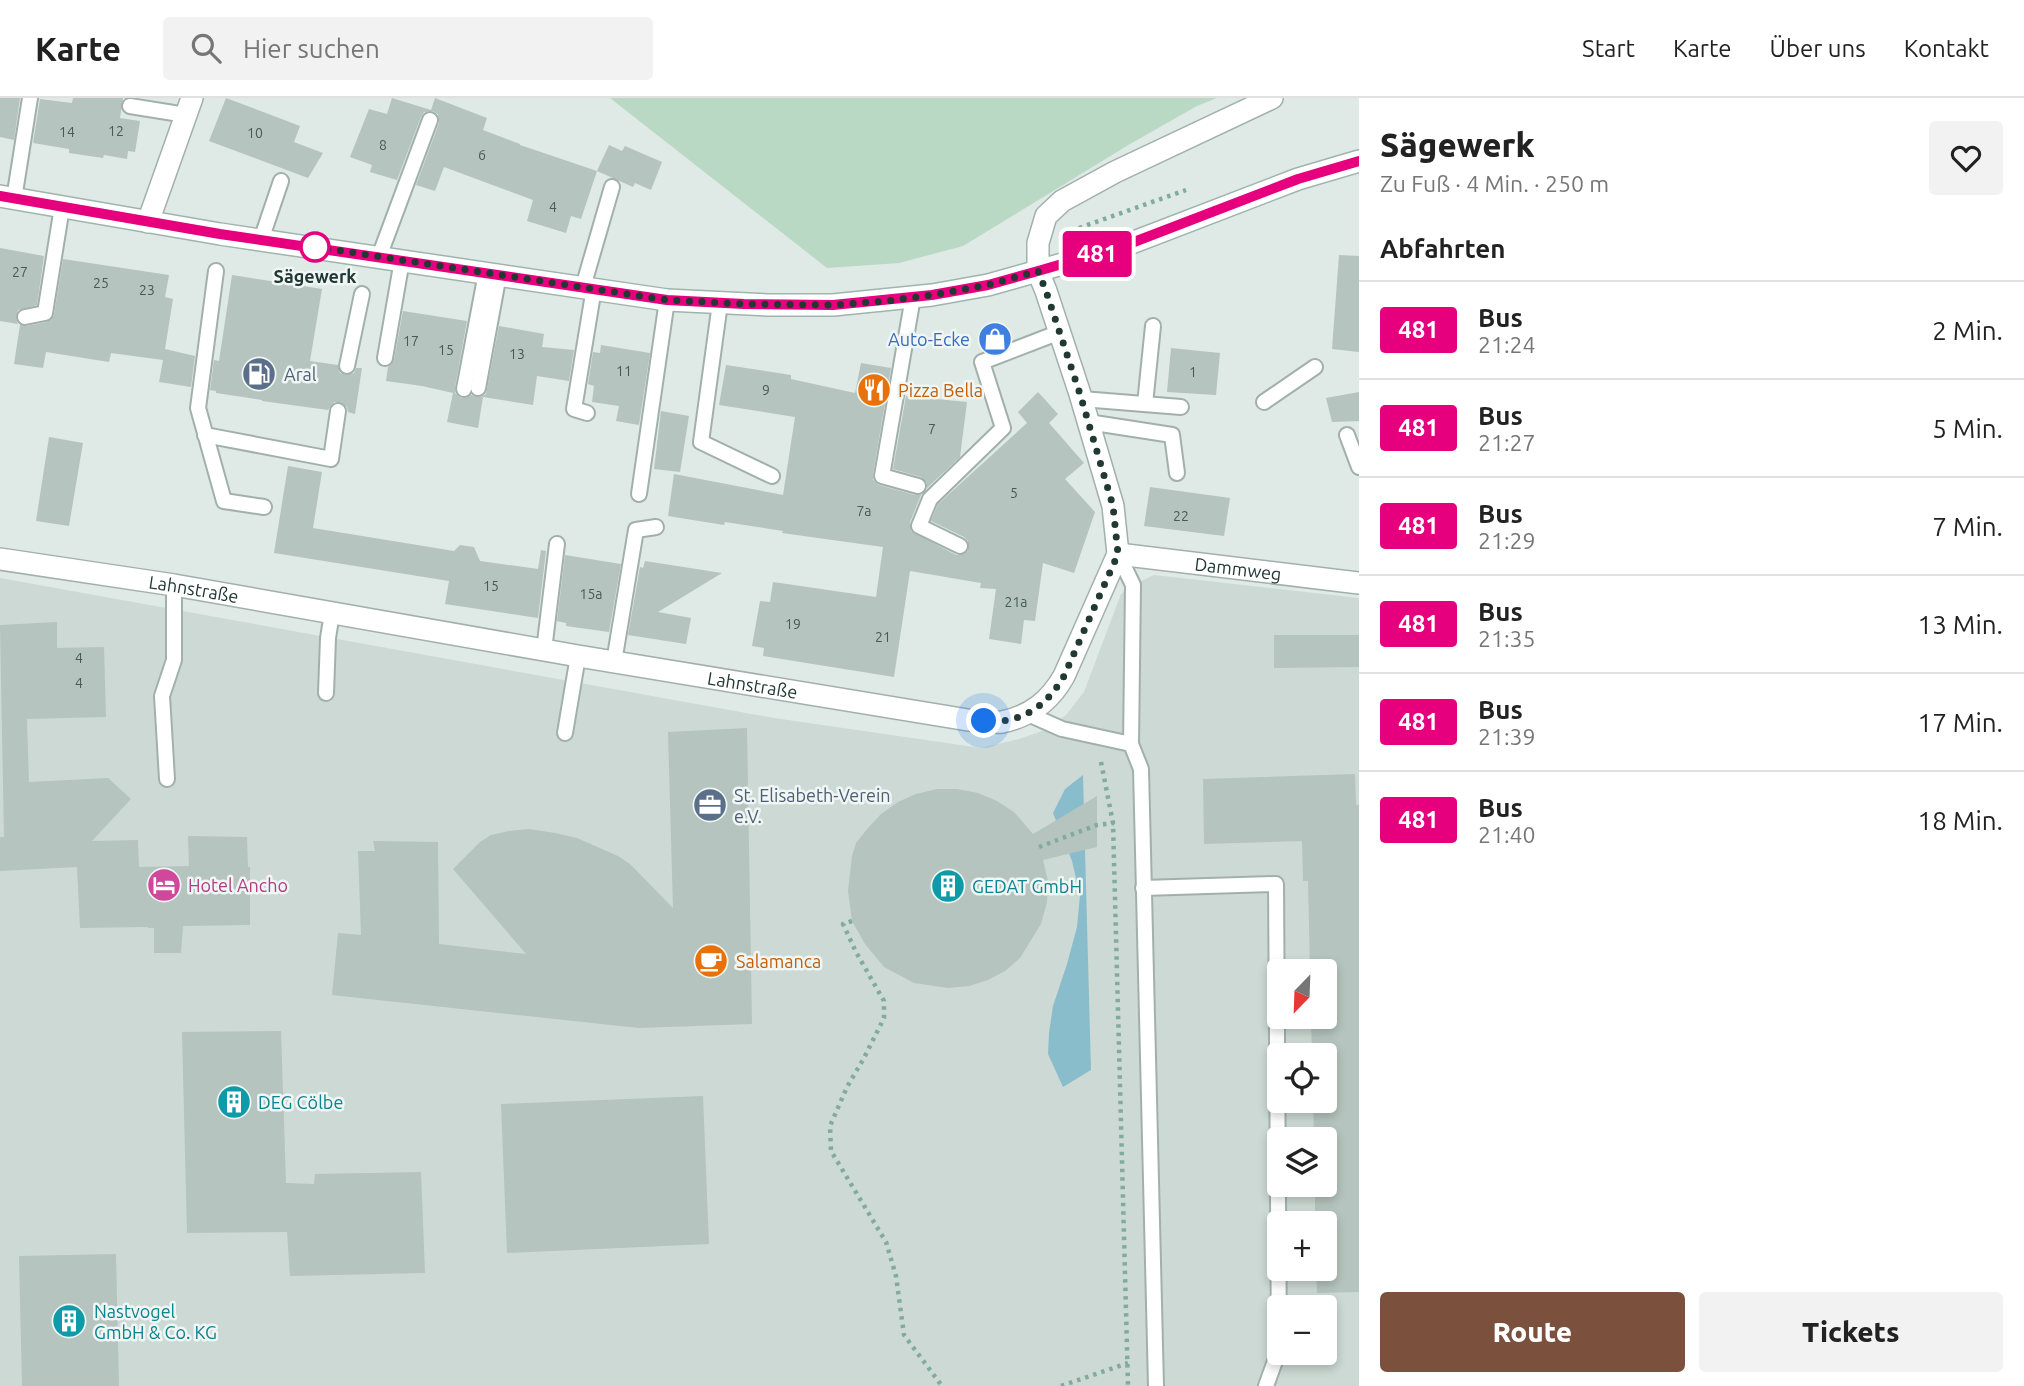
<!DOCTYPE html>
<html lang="de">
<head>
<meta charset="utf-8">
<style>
  body { margin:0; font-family:Ubuntu,sans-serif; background:#f2f2f2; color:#222; height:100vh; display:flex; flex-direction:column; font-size:26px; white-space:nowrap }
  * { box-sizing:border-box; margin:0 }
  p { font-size:23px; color:#767676 }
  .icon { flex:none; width:38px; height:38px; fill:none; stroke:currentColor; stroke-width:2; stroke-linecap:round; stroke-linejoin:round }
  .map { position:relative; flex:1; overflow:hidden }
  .details { display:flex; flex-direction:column; background:#fff; width:665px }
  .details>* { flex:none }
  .badge { padding:0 14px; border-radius:5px; font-size:24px; line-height:46px }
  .needle { width:46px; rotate:203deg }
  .buttons { position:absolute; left:1267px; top:861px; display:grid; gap:14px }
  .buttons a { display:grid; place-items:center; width:70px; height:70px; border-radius:7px; background:#fff; box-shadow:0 4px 10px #0003; font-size:35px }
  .you { position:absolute; width:35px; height:35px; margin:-18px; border:5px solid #fff; border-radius:50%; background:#1a73e8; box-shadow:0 0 0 10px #1a73e833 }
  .map>.badge { position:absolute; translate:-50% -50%; box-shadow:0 0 0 4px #fff }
  h2 { padding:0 21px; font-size:26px; line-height:63px }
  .round { display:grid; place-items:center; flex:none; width:74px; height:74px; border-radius:7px; background:#f2f2f2 }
  .headline { display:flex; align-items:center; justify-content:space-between; height:119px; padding:0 21px }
  h1 { font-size:33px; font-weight:800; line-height:52px }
  .action { display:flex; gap:14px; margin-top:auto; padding:14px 21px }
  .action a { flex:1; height:80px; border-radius:7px; background:#7b503d; color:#fff; font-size:28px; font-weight:800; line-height:80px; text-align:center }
  .action a+a { background:#f2f2f2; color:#222 }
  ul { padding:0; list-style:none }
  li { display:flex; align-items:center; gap:21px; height:98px; padding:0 21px; border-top:2px solid #e0e0e0 }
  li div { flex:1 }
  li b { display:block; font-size:26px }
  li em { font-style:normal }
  li .badge { min-width:77px; font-weight:700; text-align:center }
  header { display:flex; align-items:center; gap:42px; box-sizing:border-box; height:98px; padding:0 35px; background:#fff; border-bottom:2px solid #e0e0e0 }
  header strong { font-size:33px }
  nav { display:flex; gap:38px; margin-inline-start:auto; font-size:24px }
  .search { width:490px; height:63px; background:#f2f2f2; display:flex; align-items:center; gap:18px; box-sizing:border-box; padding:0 24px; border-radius:7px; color:#767676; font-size:26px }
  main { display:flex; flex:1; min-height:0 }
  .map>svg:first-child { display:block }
  .built { fill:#cdd9d4; fill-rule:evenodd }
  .green { fill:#b9d9c4 }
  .water { fill:#8abdcb }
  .building { fill:#b5c4be }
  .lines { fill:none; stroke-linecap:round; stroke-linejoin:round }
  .service-casing { stroke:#a2b0ac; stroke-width:18 }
  .minor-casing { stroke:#a2b0ac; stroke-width:24 }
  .secondary-casing { stroke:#9fb4ae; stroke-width:24 }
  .path { stroke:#82aba0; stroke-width:4.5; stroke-dasharray:3.5 5; stroke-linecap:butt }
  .service { stroke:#fff; stroke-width:14 }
  .minor { stroke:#fff; stroke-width:21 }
  .secondary { stroke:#fff; stroke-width:21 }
  .line-casing { stroke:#fff; stroke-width:16 }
  .line { stroke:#e6007e; stroke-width:10 }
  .walk { stroke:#213833; stroke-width:7; stroke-dasharray:0 12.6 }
  .stop-dot { fill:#fff; stroke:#e6007e; stroke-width:3.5 }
  .labels { text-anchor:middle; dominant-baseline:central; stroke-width:5; stroke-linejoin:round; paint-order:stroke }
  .number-label { font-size:14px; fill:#465b56 }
  .stop-label { font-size:18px; font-weight:bold; fill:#213833; stroke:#eff6f3 }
  .shop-label { font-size:18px; fill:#366cbe; stroke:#eff6f3; text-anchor:end }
  .service-label { font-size:18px; fill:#4e5e75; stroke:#eff6f3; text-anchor:start }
  .food-label { font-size:18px; fill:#c56008; stroke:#eff6f3; text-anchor:start }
  .street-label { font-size:18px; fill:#213833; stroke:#eff6f3 }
  .hotel-label { font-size:18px; fill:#b23c85; stroke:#eff6f3; text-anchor:start }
  .culture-label { font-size:18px; fill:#0d838f; stroke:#eff6f3; text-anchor:start }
</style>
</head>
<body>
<header>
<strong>Karte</strong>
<div class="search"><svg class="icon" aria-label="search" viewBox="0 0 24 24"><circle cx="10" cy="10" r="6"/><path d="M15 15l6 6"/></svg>Hier suchen</div>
<nav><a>Start</a><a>Karte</a><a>Über uns</a><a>Kontakt</a></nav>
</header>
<main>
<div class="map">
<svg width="1359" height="1288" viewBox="0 0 1359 1288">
  <rect width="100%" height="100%" fill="#dfe9e5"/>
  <path class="built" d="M 1154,477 L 1359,500 L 1359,1288 L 0,1288 L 0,480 L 774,620 L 981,650 L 1019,641 L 1048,631 L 1066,617 L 1084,594 L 1121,496 L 1133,487 ZM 1279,873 L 1325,873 L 1325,919 L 1279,919 ZM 1279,957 L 1325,957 L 1325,1003 L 1279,1003 ZM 1279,1041 L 1325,1041 L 1325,1087 L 1279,1087 ZM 1279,1125 L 1325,1125 L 1325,1171 L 1279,1171 ZM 1279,1209 L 1325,1209 L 1325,1255 L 1279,1255 Z"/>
  <polygon class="green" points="610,0 1217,0 1197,8 1130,46 963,148 899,165 827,170"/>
  <polygon class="water" points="1083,677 1091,972 1063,989 1048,956 1049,935 1053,908 1067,866 1077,829 1080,797 1072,763 1053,715 1065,691"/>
  <g class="building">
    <polygon points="0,0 20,0 14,42 0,39"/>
    <polygon points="73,0 123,0 120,20 140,23 135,54 128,53 127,61 104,57 103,60 69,55 69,51 33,45 40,1 72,5"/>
    <polygon points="226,0 300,28 294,44 323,55 308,80 209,43"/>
    <polygon points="392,0 431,12 435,0 487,20 483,32 520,46 520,47 597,73 581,121 571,118 566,135 527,123 533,102 444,69 435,93 416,87 439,25 438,16 433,13 424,14 421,19 397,82 370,74 372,67 350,59 369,11 387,16"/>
    <polygon points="609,47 622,53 625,48 662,64 651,92 635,85 633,89 597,73"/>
    <polygon points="0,150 44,158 37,207 18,212 16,220 18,226 0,223"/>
    <polygon points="1339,157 1359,158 1359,254 1332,251"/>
    <polygon points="63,161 169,177 165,199 173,201 164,257 165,251 195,258 191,289 159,284 163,262 111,255 109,264 46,254 43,270 14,266 20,227 27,228 47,224 51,222 54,217"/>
    <polygon points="232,177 322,191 310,263 338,267 340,275 346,277 354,275 356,270 362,270 355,316 348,314 347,309 340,304 334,304 328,312 262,303 262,302 216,295 216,293 210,292 214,262 219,263"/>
    <polygon points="403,213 467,223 455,289 455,295 462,300 466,300 471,297 481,299 486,296 499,228 544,236 542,249 574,252 569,283 537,278 533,307 483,299 478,330 447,324 453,295 422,288 386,283 388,269 394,262"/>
    <polygon points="601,247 650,255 639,327 616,323 619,308 592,304 594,288 588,286 593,254 600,255"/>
    <polygon points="1171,250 1220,255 1216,297 1167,294"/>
    <polygon points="861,265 891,270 873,376 873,382 879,387 915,397 921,397 910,424 911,433 956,457 961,457 968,453 968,443 964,439 931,423 938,406 1027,325 1018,314 1038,294 1058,316 1049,325 1084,365 1065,381 1095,414 1074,475 1043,465 1035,523 1024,522 1021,546 989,541 996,491 980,490 981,485 910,473 894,579 763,558 764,550 752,548 760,503 770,504 773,484 876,499 883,449 782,435 783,433 725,424 724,427 668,418 674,376 783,397 795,319 719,307 726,267 791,277 791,281 855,295"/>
    <polygon points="1359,294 1359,323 1332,324 1326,300"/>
    <polygon points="906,298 967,304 960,359 927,390 927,385 921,379 893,371"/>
    <polygon points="661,313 689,318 680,374 654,371"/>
    <polygon points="49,339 83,345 69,428 36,423"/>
    <polygon points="288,368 322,374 313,430 454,453 460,447 474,449 480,463 538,471 541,452 546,453 538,520 445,506 449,483 274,455"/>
    <polygon points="1150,389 1230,400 1224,438 1144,428"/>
    <polygon points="565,457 621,466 609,534 566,528 566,525 557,523"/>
    <polygon points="645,463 722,475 658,514 691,520 686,546 628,537 640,469 643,470"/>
    <polygon points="57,524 57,550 104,549 106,619 27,621 29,684 108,680 131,701 92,743 138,742 139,769 189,768 188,738 247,739 248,769 250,769 250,827 183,828 181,855 154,855 154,830 148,830 148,829 80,830 77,769 0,773 0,739 4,739 0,527"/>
    <polygon points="1274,537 1359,537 1359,569 1274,570"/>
    <polygon points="747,630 752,926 639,930 332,897 338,835 361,837 358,753 375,753 373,743 438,744 439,846 526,856 453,771 480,744 491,737 509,733 529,731 555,735 577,740 618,758 630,766 673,810 668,634"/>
    <polygon points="1355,676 1356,707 1359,707 1359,1194 1317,1195 1316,1171 1325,1171 1325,1125 1315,1125 1315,1087 1325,1087 1325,1041 1314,1041 1313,1003 1325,1003 1325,957 1312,957 1311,919 1325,919 1325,873 1310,873 1308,783 1303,783 1302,743 1204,746 1203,681"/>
    <polygon points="937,691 957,691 978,695 997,703 1014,714 1033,736 1097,698 1097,749 1043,762 1048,783 1047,804 1041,826 1020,860 1005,873 988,882 969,888 948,890 914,885 884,869 865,846 852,823 848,793 852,758 856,745 868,730 881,716 898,704 916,696"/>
    <polygon points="281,933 286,1085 314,1086 315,1076 421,1074 425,1175 290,1178 287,1134 187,1135 182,934"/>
    <polygon points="703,998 709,1146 507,1155 501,1006"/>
    <polygon points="116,1156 119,1288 22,1288 19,1158"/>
  </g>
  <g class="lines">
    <g class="service-casing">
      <g id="service">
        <polyline points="130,8 186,17"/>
        <polyline points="14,101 30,0"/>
        <polyline points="261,142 281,83"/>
        <polyline points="379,159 430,22"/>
        <polyline points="216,173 198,310 224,403 264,409"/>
        <polyline points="583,189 612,89"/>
        <polyline points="913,199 882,378 918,388"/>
        <polyline points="720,205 701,344 772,378"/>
        <polyline points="25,219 45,215 62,109"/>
        <polyline points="385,260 402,162"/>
        <polyline points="347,268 362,196"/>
        <polyline points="478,290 499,176"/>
        <polyline points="464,291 486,175"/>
        <polyline points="1082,301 1181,309"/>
        <polyline points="1264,304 1315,269"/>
        <polyline points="1145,306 1153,228"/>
        <polyline points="587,315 574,311 594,190"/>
        <polyline points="1088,324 1172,337 1177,375"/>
        <polyline points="205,337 331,361 338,313"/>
        <polyline points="1347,337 1359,369"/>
        <polyline points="639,396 667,202"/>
        <polyline points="960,448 919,428 930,401 1003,330 982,264 1060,234"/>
        <polyline points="1118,456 1133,487 1131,646 1141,671 1156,1288"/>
        <polyline points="544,552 557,446"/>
        <polyline points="614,564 636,432 656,429"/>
        <polyline points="326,595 328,540 332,515"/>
        <polyline points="1028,616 1062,631 1131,646"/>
        <polyline points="565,635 578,558"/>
        <polyline points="167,681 162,598 174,562 174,487"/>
        <polyline points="1143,790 1276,786 1279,1252 1266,1288"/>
      </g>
    </g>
    <g class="minor-casing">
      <g id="minor">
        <polyline points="148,124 192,0"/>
        <path id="s1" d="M 1118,456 L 1359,485"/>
        <path id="s2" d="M 0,461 L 174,487 L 578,558 L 968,622 C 979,622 992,625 1002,624 C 1031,618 1050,603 1064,578 L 1118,456 L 1113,408 L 1080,296 L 1046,193 L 1038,173 L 1038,145 L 1046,118 L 1062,103 L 1115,74 L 1272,0"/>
      </g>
    </g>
    <g class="secondary-casing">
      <polyline id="secondary" points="0,98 220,136 667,202 768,207 833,207 932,197 988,187 1038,173 1121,149 1298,81 1359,63"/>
    </g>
    <g class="path">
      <polyline points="1079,130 1186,92"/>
      <polyline points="1101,664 1113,725 1128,1288"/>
      <polyline points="1039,749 1097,727 1114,725"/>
      <polyline points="852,823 843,826 856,854 884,903 884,920 864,960 847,989 830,1028 831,1053 886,1144 896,1178 904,1237 942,1288"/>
      <polyline points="1061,1288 1128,1265"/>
    </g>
    <use href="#service" class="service"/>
    <use href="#minor" class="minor"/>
    <use href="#secondary" class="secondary"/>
  </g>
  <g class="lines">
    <g class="line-casing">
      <polyline id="line" points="0,98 220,136 667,202 744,206 833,207 932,197 988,187 1038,173 1121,149 1298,81 1359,63"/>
    </g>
    <use href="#line" class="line"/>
    <path class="walk" d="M 315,149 L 309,148 L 667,202 L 744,206 L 833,207 L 887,203 L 932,197 L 988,187 L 1038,173 L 1046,193 L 1080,296 L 1113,408 L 1118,456 L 1064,578 C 1046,609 1021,626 984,623"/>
  </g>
  <defs>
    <g id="shop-disc" transform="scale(1.75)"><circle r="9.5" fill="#3f7fe0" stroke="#eff6f3"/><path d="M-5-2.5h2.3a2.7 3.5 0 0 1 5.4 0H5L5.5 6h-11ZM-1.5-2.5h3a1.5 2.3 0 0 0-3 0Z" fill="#fff"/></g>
    <g id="fuel-disc" transform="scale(1.75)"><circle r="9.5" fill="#5c6f8a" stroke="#eff6f3"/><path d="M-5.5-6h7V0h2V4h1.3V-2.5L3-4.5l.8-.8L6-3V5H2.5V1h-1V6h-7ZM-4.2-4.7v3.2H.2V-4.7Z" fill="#fff"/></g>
    <g id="restaurant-disc" transform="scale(1.75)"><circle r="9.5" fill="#e8710a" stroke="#eff6f3"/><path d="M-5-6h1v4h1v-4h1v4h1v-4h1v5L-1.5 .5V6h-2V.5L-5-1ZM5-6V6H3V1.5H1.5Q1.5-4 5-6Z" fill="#fff"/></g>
    <g id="office-disc" transform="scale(1.75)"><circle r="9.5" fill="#5c6f8a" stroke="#eff6f3"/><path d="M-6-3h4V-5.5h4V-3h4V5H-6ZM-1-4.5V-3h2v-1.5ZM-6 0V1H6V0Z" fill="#fff"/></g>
    <g id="hotel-disc" transform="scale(1.75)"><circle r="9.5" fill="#d1479c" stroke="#eff6f3"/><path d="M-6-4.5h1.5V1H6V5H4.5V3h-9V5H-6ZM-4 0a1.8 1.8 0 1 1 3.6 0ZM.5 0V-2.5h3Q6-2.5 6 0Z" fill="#fff"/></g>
    <g id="building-disc" transform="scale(1.75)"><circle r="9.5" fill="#0f9aa8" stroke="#eff6f3"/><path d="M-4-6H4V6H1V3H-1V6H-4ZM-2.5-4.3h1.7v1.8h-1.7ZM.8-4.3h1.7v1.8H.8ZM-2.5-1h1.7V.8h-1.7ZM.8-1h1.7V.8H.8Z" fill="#fff"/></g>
    <g id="cafe-disc" transform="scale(1.75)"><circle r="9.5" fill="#e8710a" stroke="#eff6f3"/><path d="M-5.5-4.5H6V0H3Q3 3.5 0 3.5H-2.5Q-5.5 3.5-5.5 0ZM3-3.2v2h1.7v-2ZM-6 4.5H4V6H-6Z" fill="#fff"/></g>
  </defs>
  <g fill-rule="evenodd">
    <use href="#shop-disc" x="995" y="241"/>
    <use href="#fuel-disc" x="259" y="276"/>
    <use href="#restaurant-disc" x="874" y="292"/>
    <use href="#office-disc" x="710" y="707"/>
    <use href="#hotel-disc" x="164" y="787"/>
    <use href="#building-disc" x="948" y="788"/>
    <use href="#cafe-disc" x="711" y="863"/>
    <use href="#building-disc" x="234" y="1004"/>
    <use href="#building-disc" x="69" y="1223"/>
  </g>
  <circle class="stop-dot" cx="315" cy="149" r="14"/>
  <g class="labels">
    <g class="number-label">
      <text x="116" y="33">12</text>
      <text x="67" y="34">14</text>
      <text x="255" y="35">10</text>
      <text x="383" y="47">8</text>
      <text x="482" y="57">6</text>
      <text x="553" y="109">4</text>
      <text x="20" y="174">27</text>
      <text x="101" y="185">25</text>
      <text x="147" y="192">23</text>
      <text x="411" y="243">17</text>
      <text x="446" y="252">15</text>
      <text x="517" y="256">13</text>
      <text x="624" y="273">11</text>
      <text x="1193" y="274">1</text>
      <text x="766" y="292">9</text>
      <text x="932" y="331">7</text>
      <text x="1014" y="395">5</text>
      <text x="864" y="413">7a</text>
      <text x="1181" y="418">22</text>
      <text x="491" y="488">15</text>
      <text x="591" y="496">15a</text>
      <text x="1016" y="504">21a</text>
      <text x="793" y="526">19</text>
      <text x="883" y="539">21</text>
      <text x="79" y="560">4</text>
      <text x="79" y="585">4</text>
    </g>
    <g class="stop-label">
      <text x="315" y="178">Sägewerk</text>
    </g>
    <g class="shop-label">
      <text x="970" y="241">Auto-Ecke</text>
    </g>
    <g class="service-label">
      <text x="284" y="276">Aral</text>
      <text x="734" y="697">St. Elisabeth-Verein<tspan x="734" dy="21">e.V.</tspan></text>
    </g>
    <g class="food-label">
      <text x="898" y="292">Pizza Bella</text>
      <text x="736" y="863">Salamanca</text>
    </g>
    <g class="street-label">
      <text stroke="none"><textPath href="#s1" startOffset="121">Dammweg</textPath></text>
      <text stroke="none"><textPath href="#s2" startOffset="196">Lahnstraße</textPath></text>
      <text stroke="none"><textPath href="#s2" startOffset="763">Lahnstraße</textPath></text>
    </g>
    <g class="hotel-label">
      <text x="188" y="787">Hotel Ancho</text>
    </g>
    <g class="culture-label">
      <text x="972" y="788">GEDAT GmbH</text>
      <text x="258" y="1004">DEG Cölbe</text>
      <text x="94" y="1213">Nastvogel<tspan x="94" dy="21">GmbH &amp; Co. KG</tspan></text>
    </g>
  </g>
</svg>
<div class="buttons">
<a><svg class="needle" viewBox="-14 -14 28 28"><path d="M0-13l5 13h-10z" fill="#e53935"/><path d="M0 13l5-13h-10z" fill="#767676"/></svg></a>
<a><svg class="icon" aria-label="locate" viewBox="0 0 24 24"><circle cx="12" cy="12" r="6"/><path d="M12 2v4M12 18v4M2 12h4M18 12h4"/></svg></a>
<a><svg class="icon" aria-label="layers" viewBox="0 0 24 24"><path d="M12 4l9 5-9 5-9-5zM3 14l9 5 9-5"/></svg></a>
<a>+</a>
<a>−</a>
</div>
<div class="you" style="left:984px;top:623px"></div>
<b class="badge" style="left:1097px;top:156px;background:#e6007e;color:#fff">481</b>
</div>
<section class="details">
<div class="headline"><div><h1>Sägewerk</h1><p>Zu Fuß · 4 Min. · 250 m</p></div><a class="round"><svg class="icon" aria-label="heart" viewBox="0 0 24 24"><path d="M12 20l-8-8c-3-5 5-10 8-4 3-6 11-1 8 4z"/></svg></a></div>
<h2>Abfahrten</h2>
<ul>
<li><span class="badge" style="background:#e6007e;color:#fff">481</span><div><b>Bus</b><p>21:24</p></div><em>2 Min.</em></li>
<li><span class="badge" style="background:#e6007e;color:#fff">481</span><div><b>Bus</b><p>21:27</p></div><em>5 Min.</em></li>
<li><span class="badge" style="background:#e6007e;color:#fff">481</span><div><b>Bus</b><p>21:29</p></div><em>7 Min.</em></li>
<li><span class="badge" style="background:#e6007e;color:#fff">481</span><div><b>Bus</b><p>21:35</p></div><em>13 Min.</em></li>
<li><span class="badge" style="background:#e6007e;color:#fff">481</span><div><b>Bus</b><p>21:39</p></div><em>17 Min.</em></li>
<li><span class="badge" style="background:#e6007e;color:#fff">481</span><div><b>Bus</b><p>21:40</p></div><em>18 Min.</em></li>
</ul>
<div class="action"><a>Route</a><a>Tickets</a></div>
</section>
</main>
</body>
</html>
